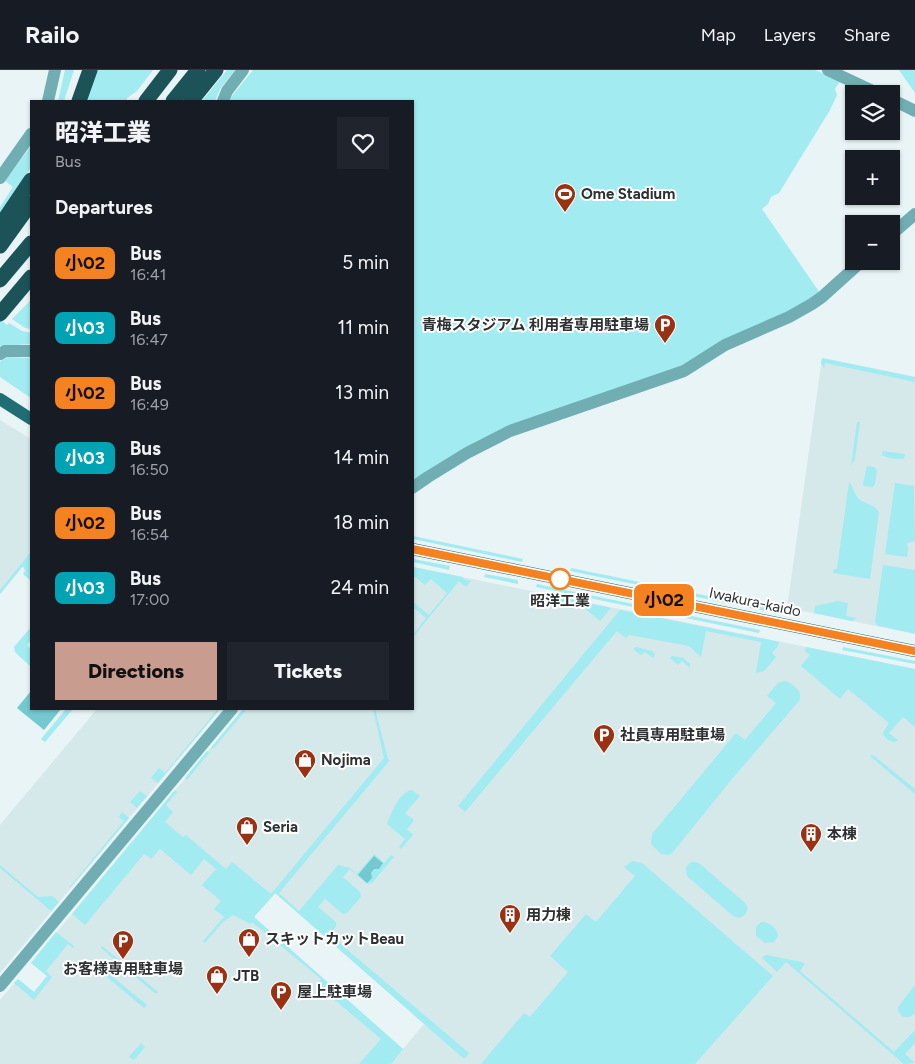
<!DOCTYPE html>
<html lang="en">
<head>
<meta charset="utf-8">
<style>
  body { margin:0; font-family:Figtree,"Noto Sans JP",sans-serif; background:#20242c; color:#f1f3f6; height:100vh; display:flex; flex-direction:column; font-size:19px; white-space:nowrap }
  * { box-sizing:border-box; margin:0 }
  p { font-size:16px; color:#9ea1a6 }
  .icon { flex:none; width:28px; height:28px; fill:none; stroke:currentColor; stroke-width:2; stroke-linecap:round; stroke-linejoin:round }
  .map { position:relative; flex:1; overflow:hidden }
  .side { position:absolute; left:30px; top:30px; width:384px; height:610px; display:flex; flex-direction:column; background:#171b24; border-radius:0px; box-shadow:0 1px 4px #0004 }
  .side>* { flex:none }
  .badge { padding:0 10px; border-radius:8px; font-size:18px; line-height:32px }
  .tools { position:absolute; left:845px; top:15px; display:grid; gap:10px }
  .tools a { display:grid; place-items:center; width:55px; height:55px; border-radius:0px; background:#171b24; box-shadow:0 1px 4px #0004; font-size:25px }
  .map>.badge { position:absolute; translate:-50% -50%; box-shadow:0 0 0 2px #fff }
  h2 { padding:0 25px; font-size:19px; line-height:45px }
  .round { display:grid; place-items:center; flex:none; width:52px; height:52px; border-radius:0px; background:#20242c }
  .head { display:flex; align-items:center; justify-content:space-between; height:85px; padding:0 25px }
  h1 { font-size:24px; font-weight:800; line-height:38px }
  .button { display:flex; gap:10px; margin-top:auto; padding:10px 25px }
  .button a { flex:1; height:58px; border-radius:0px; background:#c99c90; color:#111; font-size:20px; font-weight:800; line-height:58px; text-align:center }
  .button a+a { background:#20242c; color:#f1f3f6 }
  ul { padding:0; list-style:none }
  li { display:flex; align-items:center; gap:15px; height:65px; padding:0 25px }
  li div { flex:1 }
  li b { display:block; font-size:19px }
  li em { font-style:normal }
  li .badge { min-width:55px; font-weight:700; text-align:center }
  header { display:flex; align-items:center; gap:30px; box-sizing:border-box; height:70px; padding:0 25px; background:#171b24; border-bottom:1px solid #363941 }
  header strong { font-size:24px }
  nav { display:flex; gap:28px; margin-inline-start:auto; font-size:18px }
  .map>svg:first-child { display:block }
  .built { fill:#d5e9eb; fill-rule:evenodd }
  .green { fill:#a1ebf1 }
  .water { fill:#74c9d0 }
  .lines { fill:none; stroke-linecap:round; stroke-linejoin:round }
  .street { stroke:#70aeb3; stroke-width:12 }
  .primary { stroke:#206d73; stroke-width:12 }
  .highway { stroke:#1c5358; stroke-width:15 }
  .line-casing { stroke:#fff; stroke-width:11 }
  .line { stroke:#f58220; stroke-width:8 }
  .stop-dot { fill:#fff; stroke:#f58220; stroke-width:2.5 }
  .labels { text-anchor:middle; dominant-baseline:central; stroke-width:4; stroke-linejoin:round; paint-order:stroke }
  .poi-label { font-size:15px; font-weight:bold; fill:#2d3132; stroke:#fff; text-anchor:start }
  .stop-label { font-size:15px; font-weight:bold; fill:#2d3132; stroke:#fff }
  .street-label { font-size:15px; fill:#2d3132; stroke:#fff }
</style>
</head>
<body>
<header>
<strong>Railo</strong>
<nav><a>Map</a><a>Layers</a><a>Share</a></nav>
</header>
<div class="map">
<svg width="915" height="994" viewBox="0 0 915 994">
  <rect width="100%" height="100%" fill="#e8f4f5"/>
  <g class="built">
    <polygon points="822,288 915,307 915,506 881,557 787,538"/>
    <polygon points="0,350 31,369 31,502 23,496 0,524"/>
    <path d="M 413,497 L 915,599 L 915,994 L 0,994 L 0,930 L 18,909 L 34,922 L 47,906 L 31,893 L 243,639 L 412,639 ZM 276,823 L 424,954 L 403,979 L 254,847 Z"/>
    <polygon points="97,639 220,639 0,903 0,755"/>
  </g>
  <g class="green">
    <polygon points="65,0 74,0 64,31 58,31"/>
    <polygon points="97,0 153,0 137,21 127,28 127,31 84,31"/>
    <polygon points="227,0 235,0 220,19 215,31 202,31"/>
    <polygon points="253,0 815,0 840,11 835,19 837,25 830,40 779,123 771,127 768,134 762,139 820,223 788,242 682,297 569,336 413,412 412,31 230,31 232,26"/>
    <polygon points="899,0 915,0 915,23"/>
    <polygon points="31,76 31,97 0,145 0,137 13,117 5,111"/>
    <polygon points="31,230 31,259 25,258 12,249"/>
    <polygon points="0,249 7,255 9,253 22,261 31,263 31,274 0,276"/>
    <polygon points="8,287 31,288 31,328 0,307 0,291"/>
    <polygon points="822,288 915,307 915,312 825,293 824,298 821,293"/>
    <polygon points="857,352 860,352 855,389 851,396"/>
    <path d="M 883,381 L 905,384 L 904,389 C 896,389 889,389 882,385 Z"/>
    <polygon points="867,396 874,397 877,400 875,414 873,417 864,416 863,414"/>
    <path d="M 849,412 C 853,416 854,424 859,429 C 866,435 874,434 879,442 L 870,509 L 833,503 L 834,499 L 837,499 Z"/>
    <polygon points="895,413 914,416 915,471 907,473 908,480 907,487 885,484"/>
    <polygon points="413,466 523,489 522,492 413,469"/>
    <polygon points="31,482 31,511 23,504 25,501 23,496 0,524 0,520"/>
    <polygon points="412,489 413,489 450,496 449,500 413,492"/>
    <polygon points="883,495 915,500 915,564 878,556 875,552"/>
    <polygon points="413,497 463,507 463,509 471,511 466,517 459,511 413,567 413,565 426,548 413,537 413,532 429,545 447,523 431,509 425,515 413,505"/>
    <polygon points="571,498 776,540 775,543 570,501"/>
    <polygon points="485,504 518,510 518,514 484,507"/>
    <polygon points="537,514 657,539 657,542 536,517"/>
    <polygon points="545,523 552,525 611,538 600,551 577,532 571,539 557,528 555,530 551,527 544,526"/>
    <polygon points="838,531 848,533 846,546 857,548 852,551 814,543 815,536"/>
    <polygon points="620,540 779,572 778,576 772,583 776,587 764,601 756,603 761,572 706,561 701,587 689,576 629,565 626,568 617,561 465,742 458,736"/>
    <polygon points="662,540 760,560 759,563 661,543"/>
    <polygon points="31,557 31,573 29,572 27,575 31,579 31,597 15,582 14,577"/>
    <polygon points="636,577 652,581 655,584 653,588 645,582 641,585 633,579"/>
    <path d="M 806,577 L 915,599 L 915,657 L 903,647 L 889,663 L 898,670 L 895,672 C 890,672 884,668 883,663 L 889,653 L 848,619 L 840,629 L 801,596 L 810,585 L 805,581 Z"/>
    <polygon points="843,577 915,591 915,594 842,580"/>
    <polygon points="672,586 683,588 690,594 690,598 682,591 678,595 670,588"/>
    <path d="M 785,611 C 793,614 804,621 799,631 L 732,709 L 673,782 L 669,785 L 661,784 L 651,774 L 652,764 L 736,663 L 745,670 L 776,633 L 767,626 L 778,613 Z"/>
    <polygon points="66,639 73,639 45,672 41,669"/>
    <polygon points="218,639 220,639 158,713 151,708 159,698 165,703"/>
    <polygon points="243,639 247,639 213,679 211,678"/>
    <polygon points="373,639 375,639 388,689 390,690 279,823 299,841 338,795 350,798 357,804 374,784 384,793 391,785 394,787 372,813 367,814 350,799 343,807 360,822 361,827 347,843 343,844 325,829 318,837 336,852 336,856 330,865 469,983 464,989 275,823 254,847 403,979 391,994 359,994 381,969 317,915 321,909 252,852 250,854 233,845 223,852 205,873 203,871 224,847 214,839 221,831 202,815 216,799 204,789 191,805 160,779 151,789 144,784 85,855 72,844 175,720 177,722 166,735 173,742 165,752 183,767 186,765 226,799 232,792 271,824 384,688"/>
    <polygon points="207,681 209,683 187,710 185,708"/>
    <polygon points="873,685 915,719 915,724 870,686"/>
    <path d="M 412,720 L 420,726 L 405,743 L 414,750 L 407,759 L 413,765 L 401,779 L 399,777 L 405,769 L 387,754 C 392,742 398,723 412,720 Z"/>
    <polygon points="140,721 147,726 137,738 130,732"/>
    <polygon points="122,742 129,748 70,818 69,818 124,751 119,747"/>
    <polygon points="632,791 642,793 773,906 695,994 481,994 524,943 530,947 568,902 550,886 586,844 596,852 635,806 624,797"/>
    <polygon points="691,792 696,792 700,794 744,832 748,838 745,845 739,848 733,846 687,806 686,797"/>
    <polygon points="0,795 38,827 52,826 59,832 51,841 0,798"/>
    <path d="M 761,852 C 769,851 777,858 778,866 L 774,872 L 765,873 L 756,866 L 756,857 Z"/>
    <polygon points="56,862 74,876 73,878 68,874 46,901 52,907 34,930 14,913 18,909 34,922 47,906 31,893"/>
    <polygon points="102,876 158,922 156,924 101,878"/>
    <polygon points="766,885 802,892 805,894 800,901 894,982 915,960 915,973 905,984 915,993 904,994 786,892 777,902 763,889 762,887"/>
    <polygon points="91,889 147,935 144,938 89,892"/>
    <polygon points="915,915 915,943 910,947 903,947 898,941 898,937"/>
    <polygon points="141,973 145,977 134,990 129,987"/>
  </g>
  <g class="water">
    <polygon points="31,621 31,639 61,639 44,660 17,638"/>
    <polygon points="374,786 383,793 379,799 374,799 371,803 372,808 367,813 358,805"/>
  </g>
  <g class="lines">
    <g class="street">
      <polyline points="828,0 879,24"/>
      <polyline points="891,29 915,41"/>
      <polyline points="48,31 55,0"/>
      <polyline points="223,31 227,21 243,0"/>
      <polyline points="0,108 31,64"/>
      <polyline points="891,165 915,144"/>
      <polyline points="0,284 5,281 31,281"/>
      <polyline points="412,418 428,407 467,383 510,361 684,301 725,275 789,247 812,234 822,227 862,191"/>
      <polyline points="0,916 232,639"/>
    </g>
    <g class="primary">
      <polyline points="0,329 31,349"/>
      <polyline points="412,479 915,581"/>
    </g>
    <g class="highway">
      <polyline points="79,31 90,0"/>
      <polyline points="146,31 170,0"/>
      <polyline points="173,31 198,0"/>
      <polyline points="191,31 216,0"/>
      <polyline points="0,156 31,110"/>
      <polyline points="0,176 31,133"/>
      <polyline points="0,210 31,173"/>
      <polyline points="0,244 31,207"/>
    </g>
  </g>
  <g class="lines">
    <g class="line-casing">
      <polyline id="line" points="412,479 915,581"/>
    </g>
    <use href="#line" class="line"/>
  </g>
  <defs>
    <g id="stadium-pin" transform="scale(1.125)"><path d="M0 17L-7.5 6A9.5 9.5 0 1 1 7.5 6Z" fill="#993113" stroke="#fff"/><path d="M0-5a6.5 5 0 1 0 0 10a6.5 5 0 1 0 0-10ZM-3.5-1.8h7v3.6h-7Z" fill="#fff"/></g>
    <g id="parking-pin" transform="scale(1.125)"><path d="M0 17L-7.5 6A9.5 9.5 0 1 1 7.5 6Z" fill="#993113" stroke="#fff"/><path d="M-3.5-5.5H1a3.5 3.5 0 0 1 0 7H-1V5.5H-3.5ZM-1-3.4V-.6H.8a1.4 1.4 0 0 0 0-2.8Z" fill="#fff"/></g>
    <g id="shop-pin" transform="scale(1.125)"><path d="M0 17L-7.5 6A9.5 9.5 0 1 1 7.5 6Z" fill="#993113" stroke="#fff"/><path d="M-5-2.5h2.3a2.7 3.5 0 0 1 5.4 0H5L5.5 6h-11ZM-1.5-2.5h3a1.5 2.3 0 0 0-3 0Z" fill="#fff"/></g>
    <g id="building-pin" transform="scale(1.125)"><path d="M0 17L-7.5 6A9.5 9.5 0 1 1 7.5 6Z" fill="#993113" stroke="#fff"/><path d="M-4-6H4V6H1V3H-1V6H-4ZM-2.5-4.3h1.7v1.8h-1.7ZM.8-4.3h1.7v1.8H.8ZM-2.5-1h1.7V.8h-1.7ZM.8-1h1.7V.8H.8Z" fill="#fff"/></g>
  </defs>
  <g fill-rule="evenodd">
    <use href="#stadium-pin" x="565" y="124"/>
    <use href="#parking-pin" x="665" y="255"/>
    <use href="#parking-pin" x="604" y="665"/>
    <use href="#shop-pin" x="305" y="690"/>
    <use href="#shop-pin" x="247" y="757"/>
    <use href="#building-pin" x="811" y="764"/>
    <use href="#building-pin" x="510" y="845"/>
    <use href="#shop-pin" x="249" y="869"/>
    <use href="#parking-pin" x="123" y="871"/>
    <use href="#shop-pin" x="217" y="906"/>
    <use href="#parking-pin" x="281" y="922"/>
  </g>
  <circle class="stop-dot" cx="560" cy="509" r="10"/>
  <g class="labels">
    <g class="poi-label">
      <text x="581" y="124">Ome Stadium</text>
      <text x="649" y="255" text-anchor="end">青梅スタジアム 利用者専用駐車場</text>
      <text x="620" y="665">社員専用駐車場</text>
      <text x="321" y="690">Nojima</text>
      <text x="263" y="757">Seria</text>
      <text x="827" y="764">本棟</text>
      <text x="526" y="845">用力棟</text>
      <text x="265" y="869">スキットカットBeau</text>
      <text x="123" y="899" text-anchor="middle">お客様専用駐車場</text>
      <text x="233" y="906">JTB</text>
      <text x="297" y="922">屋上駐車場</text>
    </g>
    <g class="stop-label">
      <text x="560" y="531">昭洋工業</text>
    </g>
    <g class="street-label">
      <text transform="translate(755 532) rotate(12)">Iwakura-kaido</text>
    </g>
  </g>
</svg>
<div class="tools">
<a><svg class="icon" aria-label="layers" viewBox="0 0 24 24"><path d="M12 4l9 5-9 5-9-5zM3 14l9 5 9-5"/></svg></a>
<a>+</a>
<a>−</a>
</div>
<b class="badge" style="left:664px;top:530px;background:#f58220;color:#111">小02</b>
<section class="side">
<div class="head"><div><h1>昭洋工業</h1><p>Bus</p></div><a class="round"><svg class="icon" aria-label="heart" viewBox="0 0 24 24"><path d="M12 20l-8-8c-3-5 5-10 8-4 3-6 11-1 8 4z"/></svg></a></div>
<h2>Departures</h2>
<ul>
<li><span class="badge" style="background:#f58220;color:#111">小02</span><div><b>Bus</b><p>16:41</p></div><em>5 min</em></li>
<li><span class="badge" style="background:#00a3b4;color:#fff">小03</span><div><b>Bus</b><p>16:47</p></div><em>11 min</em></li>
<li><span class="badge" style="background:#f58220;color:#111">小02</span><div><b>Bus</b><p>16:49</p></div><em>13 min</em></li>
<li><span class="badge" style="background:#00a3b4;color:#fff">小03</span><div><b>Bus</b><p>16:50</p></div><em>14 min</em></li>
<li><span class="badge" style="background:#f58220;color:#111">小02</span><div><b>Bus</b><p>16:54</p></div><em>18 min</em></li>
<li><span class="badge" style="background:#00a3b4;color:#fff">小03</span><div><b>Bus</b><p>17:00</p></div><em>24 min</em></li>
</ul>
<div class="button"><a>Directions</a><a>Tickets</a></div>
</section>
</div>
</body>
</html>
